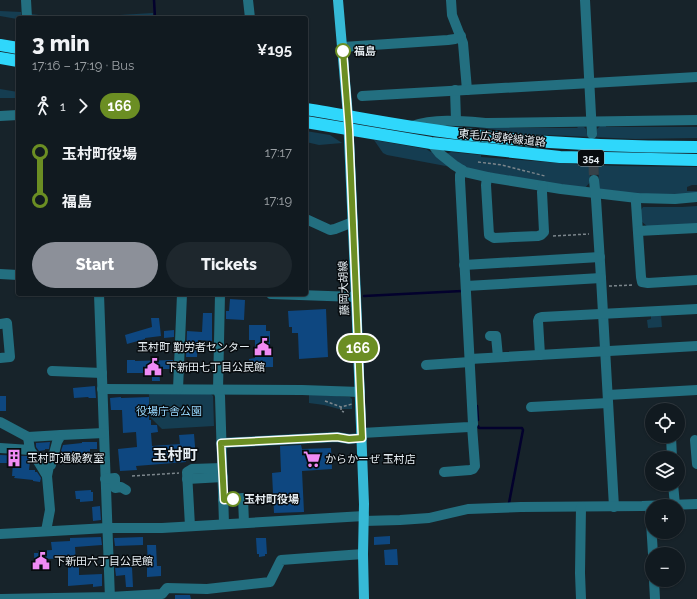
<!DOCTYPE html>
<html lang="en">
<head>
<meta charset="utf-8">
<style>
  body { margin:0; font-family:Raleway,"Noto Sans JP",sans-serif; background:#1e272d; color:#f1f3f6; height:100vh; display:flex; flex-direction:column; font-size:15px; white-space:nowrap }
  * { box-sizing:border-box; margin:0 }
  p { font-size:13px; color:#9ca1a5 }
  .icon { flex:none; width:22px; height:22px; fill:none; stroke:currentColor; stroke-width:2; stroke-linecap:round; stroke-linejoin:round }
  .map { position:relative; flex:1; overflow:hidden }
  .details { position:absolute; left:16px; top:16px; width:292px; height:280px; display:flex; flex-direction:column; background:#111a20; border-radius:4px; box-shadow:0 1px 3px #0004,0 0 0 1px #30383e }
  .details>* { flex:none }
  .badge { padding:0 8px; border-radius:13px; font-size:14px; line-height:26px }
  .buttons { position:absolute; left:645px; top:403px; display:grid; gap:8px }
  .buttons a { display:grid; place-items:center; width:40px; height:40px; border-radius:50%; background:#111a20; box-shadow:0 1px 3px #0004,0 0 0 1px #30383e; font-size:20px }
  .map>.badge { position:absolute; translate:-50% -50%; box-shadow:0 0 0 2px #fff }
  .legs { display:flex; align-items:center; gap:6px; height:44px; padding:0 16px; font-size:13px }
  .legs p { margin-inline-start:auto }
  .headline { display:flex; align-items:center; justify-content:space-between; height:68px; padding:0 16px }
  h1 { font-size:22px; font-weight:800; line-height:30px }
  .button { display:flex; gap:8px; margin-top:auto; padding:8px 16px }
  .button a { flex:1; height:46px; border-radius:24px; background:#8c9099; color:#fff; font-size:16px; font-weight:800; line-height:46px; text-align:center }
  .button a+a { background:#1e272d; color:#f1f3f6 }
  ul { padding:0 16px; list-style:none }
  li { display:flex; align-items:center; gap:14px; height:48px; font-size:15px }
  li i { display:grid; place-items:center; width:6px; height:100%; margin:0 5px; background:currentColor }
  li i::after { content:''; width:10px; height:10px; margin:-5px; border:3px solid; border-radius:50%; background:#111a20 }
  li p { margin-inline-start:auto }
  li:first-child i { background:linear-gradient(#0000 50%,currentColor 0) }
  li:last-child i { background:linear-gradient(currentColor 50%,#0000 0) }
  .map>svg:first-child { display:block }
  .green { fill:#153d51 }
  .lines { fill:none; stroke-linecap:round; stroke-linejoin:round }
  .stream { stroke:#03012d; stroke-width:2.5 }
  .building { fill:#0e4780 }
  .minor-tunnel { stroke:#364148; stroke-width:10; stroke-dasharray:10 5; stroke-linecap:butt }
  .path { stroke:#7c868c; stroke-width:1.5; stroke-dasharray:3 2; stroke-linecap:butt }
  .minor { stroke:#236f80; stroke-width:10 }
  .major { stroke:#36b9d6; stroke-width:10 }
  .highway { stroke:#2fd7fb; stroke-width:12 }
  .line-1-casing { stroke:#fff; stroke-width:9 }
  .line-1 { stroke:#6b8e23; stroke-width:6 }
  .stop-1-dot { fill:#fff; stroke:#6b8e23; stroke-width:2 }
  .labels { text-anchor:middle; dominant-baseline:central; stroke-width:3; stroke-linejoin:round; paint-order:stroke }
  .shield { fill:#070b0e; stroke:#a3aaae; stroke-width:1 }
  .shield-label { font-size:10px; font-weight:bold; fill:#e6eef3 }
  .stop-label { font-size:11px; font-weight:bold; fill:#e6eef3; stroke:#070b0e; text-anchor:start }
  .street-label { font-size:11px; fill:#e6eef3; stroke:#070b0e }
  .poi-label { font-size:11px; fill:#e6eef3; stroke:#070b0e; text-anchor:start }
  .park-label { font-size:11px; fill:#96d7fd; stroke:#070b0e }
  .district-label { font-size:15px; font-weight:bold; fill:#e6eef3; stroke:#070b0e }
</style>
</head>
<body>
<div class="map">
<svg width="697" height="599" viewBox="0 0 697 599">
  <rect width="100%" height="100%" fill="#17232a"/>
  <g class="green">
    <polygon points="0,11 21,12 21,18 18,18 17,19 0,16"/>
    <polygon points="153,13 153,18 31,18 31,14 55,17 86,17"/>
    <polygon points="0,89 18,92 18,98 0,98"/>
    <polygon points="461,125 509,127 510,128 577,128 578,127 584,127 586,129 587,134 597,134 597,129 600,126 606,125 606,127 697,127 697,138 635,139 526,134"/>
    <polygon points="306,131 330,135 342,143 319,145 306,142"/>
    <polygon points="374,140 426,149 431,152 432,151 451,167 387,155 383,153"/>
    <polygon points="451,152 481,155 481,157 572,164 619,166 697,167 697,185 692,185 687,187 687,191 697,191 697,193 682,194 637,194 598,189 599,181 598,168 597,167 590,167 590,180 592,180 584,189 473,170 461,165 446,154"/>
    <polygon points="697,206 697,224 648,227 641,221 641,210 643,207 682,207"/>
    <polygon points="661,315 662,327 648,328 647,320 651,319 651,316"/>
    <polygon points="149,393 211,394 213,396 214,426 162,429 150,417"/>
    <polygon points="309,394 350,397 352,399 352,409 339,409 324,405 309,403"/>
  </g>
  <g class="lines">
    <g class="stream">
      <polyline points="154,0 155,18"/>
      <polyline points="364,296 462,291"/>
      <polyline points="477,406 478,420"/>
      <polyline points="478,426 479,428 522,428 523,430 509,503"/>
    </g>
  </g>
  <g class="building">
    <polygon points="230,299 245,300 244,320 226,319 226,311 229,311"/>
    <polygon points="326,309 328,357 299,359 298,333 292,333 292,327 289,327 288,311"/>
    <polygon points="203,313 212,313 212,341 198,340 197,357 186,357 187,331 202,332"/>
    <polygon points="151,318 159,318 161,336 145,338 145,339 127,344 125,335 152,327"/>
    <polygon points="249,325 266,325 266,331 270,331 270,355 273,355 273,367 264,367 264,370 254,370 254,369 249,369 249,359 255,358 255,340 249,340"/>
    <polygon points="174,330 174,337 164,338 164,331"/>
    <polygon points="127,360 135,360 135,361 173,360 172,369 159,369 160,381 152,381 152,373 127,373"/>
    <polygon points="95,386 96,398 89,398 88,397 74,398 73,388"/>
    <rect x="0" y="396" width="6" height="15"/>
    <polygon points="121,397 121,398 149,397 149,420 151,420 151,425 157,425 158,432 151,433 152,446 180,444 179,435 194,434 196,458 185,459 186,462 136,466 137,470 120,471 118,449 137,447 136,432 123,433 122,410 111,410 110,398"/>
    <polygon points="50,442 49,449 45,449 45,450 39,451 36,447 36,443"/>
    <polygon points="82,442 97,442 97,449 90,449 90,462 82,462 81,456 67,457 67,455 62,456 61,451 63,445 82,443"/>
    <polygon points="301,445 302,449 331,448 332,469 302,471 304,512 274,513 272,473 281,472 280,446"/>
    <polygon points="0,455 27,456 30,461 29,470 35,470 35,472 37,472 41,478 40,482 33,481 33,480 14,478 15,476 12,476 13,463 0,463"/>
    <polygon points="91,490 91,492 93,492 93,501 80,502 80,499 76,499 75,491"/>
    <polygon points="100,506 101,520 93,521 92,507"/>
    <polygon points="390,536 390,544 374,545 374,537"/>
    <polygon points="101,537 102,545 75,547 76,562 79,562 79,575 102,574 102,586 93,587 93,584 68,586 68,558 47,559 48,569 35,570 34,553 38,553 38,551 52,550 51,542 70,541 70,538"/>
    <polygon points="143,537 143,545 115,546 114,538"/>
    <polygon points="256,538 266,538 267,554 265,554 265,556 259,557 259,554 257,554"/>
    <polygon points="147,545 156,545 157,566 161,566 161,576 147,577 147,566 148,566"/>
    <polygon points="397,549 398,565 385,565 384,550"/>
    <polygon points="132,567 133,587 126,587 125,575 116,576 115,568"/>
    <polygon points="175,595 190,595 191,599 175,599"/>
  </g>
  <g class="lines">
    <polyline class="minor-tunnel" points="593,150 594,180"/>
    <g class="path">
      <polyline points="478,162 502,165 545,176"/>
      <polyline points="553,236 589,234"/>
      <polyline points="609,286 634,285"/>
      <polyline points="325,401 341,407 352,404"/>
      <polyline points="341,407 341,411 344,412"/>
      <polyline points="132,476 179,473"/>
    </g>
    <g class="minor">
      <polyline points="26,0 27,18"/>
      <polyline points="248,0 250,18"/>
      <polyline points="451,0 452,15 463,43 467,90"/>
      <polyline points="585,0 592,134"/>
      <polyline points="343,47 448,40 455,39 461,36"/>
      <polyline points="455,90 456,120"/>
      <polyline points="362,96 697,77"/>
      <polyline points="0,116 18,115"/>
      <path d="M 412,126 C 435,118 463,121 487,123 L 697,120"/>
      <polyline points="431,143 439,153 454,165 465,172 487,177 561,189 637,198 675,199 697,197"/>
      <polyline points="487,177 486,185 489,235 494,238 538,236 541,235 544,232 542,192 543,186"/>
      <polyline points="594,180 596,199 601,278 614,507"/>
      <polyline points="637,198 636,203 641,277 642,282 648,283 697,280"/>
      <polyline points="306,219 330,230 335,229 353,222"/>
      <polyline points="638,231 697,228"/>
      <polyline points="464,265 600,257"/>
      <polyline points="0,274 18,275"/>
      <polyline points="466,286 601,278"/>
      <polyline points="99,294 110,599"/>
      <polyline points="220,294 218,390 220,396 224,524"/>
      <polyline points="271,294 356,297"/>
      <polyline points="0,324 7,323 10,357 0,358"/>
      <polyline points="490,336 496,336 498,357"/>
      <polyline points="540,355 538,321 539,318 542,317 697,309"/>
      <polyline points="470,359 697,346"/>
      <polyline points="426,365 470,362"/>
      <polyline points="52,371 102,373"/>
      <polyline points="102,389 302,390 360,392"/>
      <polyline points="178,389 182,294"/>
      <polyline points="608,395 697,390"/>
      <polyline points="531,407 608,403"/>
      <polyline points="0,422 28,437 61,435"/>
      <polyline points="362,433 469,427 472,426 473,424 460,180 460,175 462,170"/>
      <polyline points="671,436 672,458"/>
      <polyline points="695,440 697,464"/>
      <polyline points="221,443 337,437 349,439 362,438"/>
      <polyline points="0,448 30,450 28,437"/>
      <polyline points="30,450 36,458 47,476"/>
      <polyline points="444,472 470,470 473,469 475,466 472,426"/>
      <polyline points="105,479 115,478 115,488 121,487 126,490"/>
      <polyline points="187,479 223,477"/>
      <polyline points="673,484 675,505"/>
      <polyline points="223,500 243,498 244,523"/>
      <polyline points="650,506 653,554"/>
      <polyline points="364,521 400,520 429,518 468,509 521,507 642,506 697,504"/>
      <polyline points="190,526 187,472 192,469 222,468"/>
      <polyline points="46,531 50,510 47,476 49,466 51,465 57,442 61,435 104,433"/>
      <polyline points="0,534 107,528 162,528 364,516"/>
      <polyline points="654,580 655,599"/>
      <polyline points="1,599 110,597 162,594 167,588 207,589 270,582 281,560 363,554"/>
      <polyline points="581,599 580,573 581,507"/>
    </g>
    <polyline class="major" points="338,0 348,116 356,297 364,504 363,554 364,599"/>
    <g class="highway">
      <polyline points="0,45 18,48"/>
      <polyline points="0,58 18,61"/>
      <path d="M 306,109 C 356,117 405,127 455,133 C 536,143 616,147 697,147"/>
      <polyline points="306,122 431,143 560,157 697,160"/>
    </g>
  </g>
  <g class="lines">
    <g class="line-1-casing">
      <polyline id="line-1" points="233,499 224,500 221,443 337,437 349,439 362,438 349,130 343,51"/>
    </g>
    <use href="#line-1" class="line-1"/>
  </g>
  <defs>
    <g id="civic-bare" transform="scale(1.38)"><path d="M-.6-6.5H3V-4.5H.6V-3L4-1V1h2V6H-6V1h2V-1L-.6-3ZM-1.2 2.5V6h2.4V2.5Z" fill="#f08bf5" stroke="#070b0e" stroke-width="2.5" paint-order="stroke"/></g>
    <g id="building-bare" transform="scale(1.38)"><path d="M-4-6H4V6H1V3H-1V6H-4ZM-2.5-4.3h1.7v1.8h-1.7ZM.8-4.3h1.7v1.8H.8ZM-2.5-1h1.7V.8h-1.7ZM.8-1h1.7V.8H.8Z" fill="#f08bf5" stroke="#070b0e" stroke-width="2.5" paint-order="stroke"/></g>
    <g id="supermarket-bare" transform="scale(1.38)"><path d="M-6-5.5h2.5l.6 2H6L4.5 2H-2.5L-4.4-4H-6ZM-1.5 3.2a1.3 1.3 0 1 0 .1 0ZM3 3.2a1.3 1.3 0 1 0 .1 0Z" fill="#f08bf5" stroke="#070b0e" stroke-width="2.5" paint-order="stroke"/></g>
  </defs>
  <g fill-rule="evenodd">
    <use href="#civic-bare" x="263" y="347"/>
    <use href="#civic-bare" x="153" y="367"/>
    <use href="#building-bare" x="14" y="458"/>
    <use href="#supermarket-bare" x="312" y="459"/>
    <use href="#civic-bare" x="41" y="561"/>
  </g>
  <g class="stop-1-dot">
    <circle cx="343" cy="51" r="7"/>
    <circle cx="233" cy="499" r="7"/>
  </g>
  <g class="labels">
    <rect class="shield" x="578" y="150" width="26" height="16" rx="3"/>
    <g class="shield-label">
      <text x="591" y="158">354</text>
    </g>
    <g class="stop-label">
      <text x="354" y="51">福島</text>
      <text x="244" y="499">玉村町役場</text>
    </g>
    <g class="street-label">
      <text transform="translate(502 138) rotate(6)">東毛広域幹線道路</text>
      <text transform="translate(344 288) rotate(-92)">藤岡大胡線</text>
    </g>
    <g class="poi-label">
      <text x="250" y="347" text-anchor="end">玉村町 勤労者センター</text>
      <text x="166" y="367">下新田七丁目公民館</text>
      <text x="27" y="458">玉村町通級教室</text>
      <text x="325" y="459">からかーぜ 玉村店</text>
      <text x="54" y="561">下新田六丁目公民館</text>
    </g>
    <g class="park-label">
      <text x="169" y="411">役場庁舎公園</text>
    </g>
    <g class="district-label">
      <text x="175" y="455">玉村町</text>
    </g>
  </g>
</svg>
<div class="buttons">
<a><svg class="icon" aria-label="locate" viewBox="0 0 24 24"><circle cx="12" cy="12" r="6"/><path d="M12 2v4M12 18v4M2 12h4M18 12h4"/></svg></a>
<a><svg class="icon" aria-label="layers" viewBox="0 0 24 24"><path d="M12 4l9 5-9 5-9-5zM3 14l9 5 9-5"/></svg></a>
<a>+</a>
<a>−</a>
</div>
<b class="badge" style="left:358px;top:348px;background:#6b8e23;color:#fff">166</b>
<section class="details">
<div class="headline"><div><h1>3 min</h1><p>17:16 – 17:19 · Bus</p></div><b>¥195</b></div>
<div class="legs"><svg class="icon" aria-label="walk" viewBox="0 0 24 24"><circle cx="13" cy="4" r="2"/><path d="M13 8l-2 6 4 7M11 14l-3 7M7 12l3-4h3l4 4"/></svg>1<svg class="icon" aria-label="forward" viewBox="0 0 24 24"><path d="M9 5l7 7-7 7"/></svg><b class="badge" style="background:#6b8e23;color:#fff">166</b></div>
<ul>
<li><i style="color:#6b8e23"></i><b>玉村町役場</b><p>17:17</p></li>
<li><i style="color:#6b8e23"></i><b>福島</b><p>17:19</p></li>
</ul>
<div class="button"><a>Start</a><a>Tickets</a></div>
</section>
</div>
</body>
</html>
